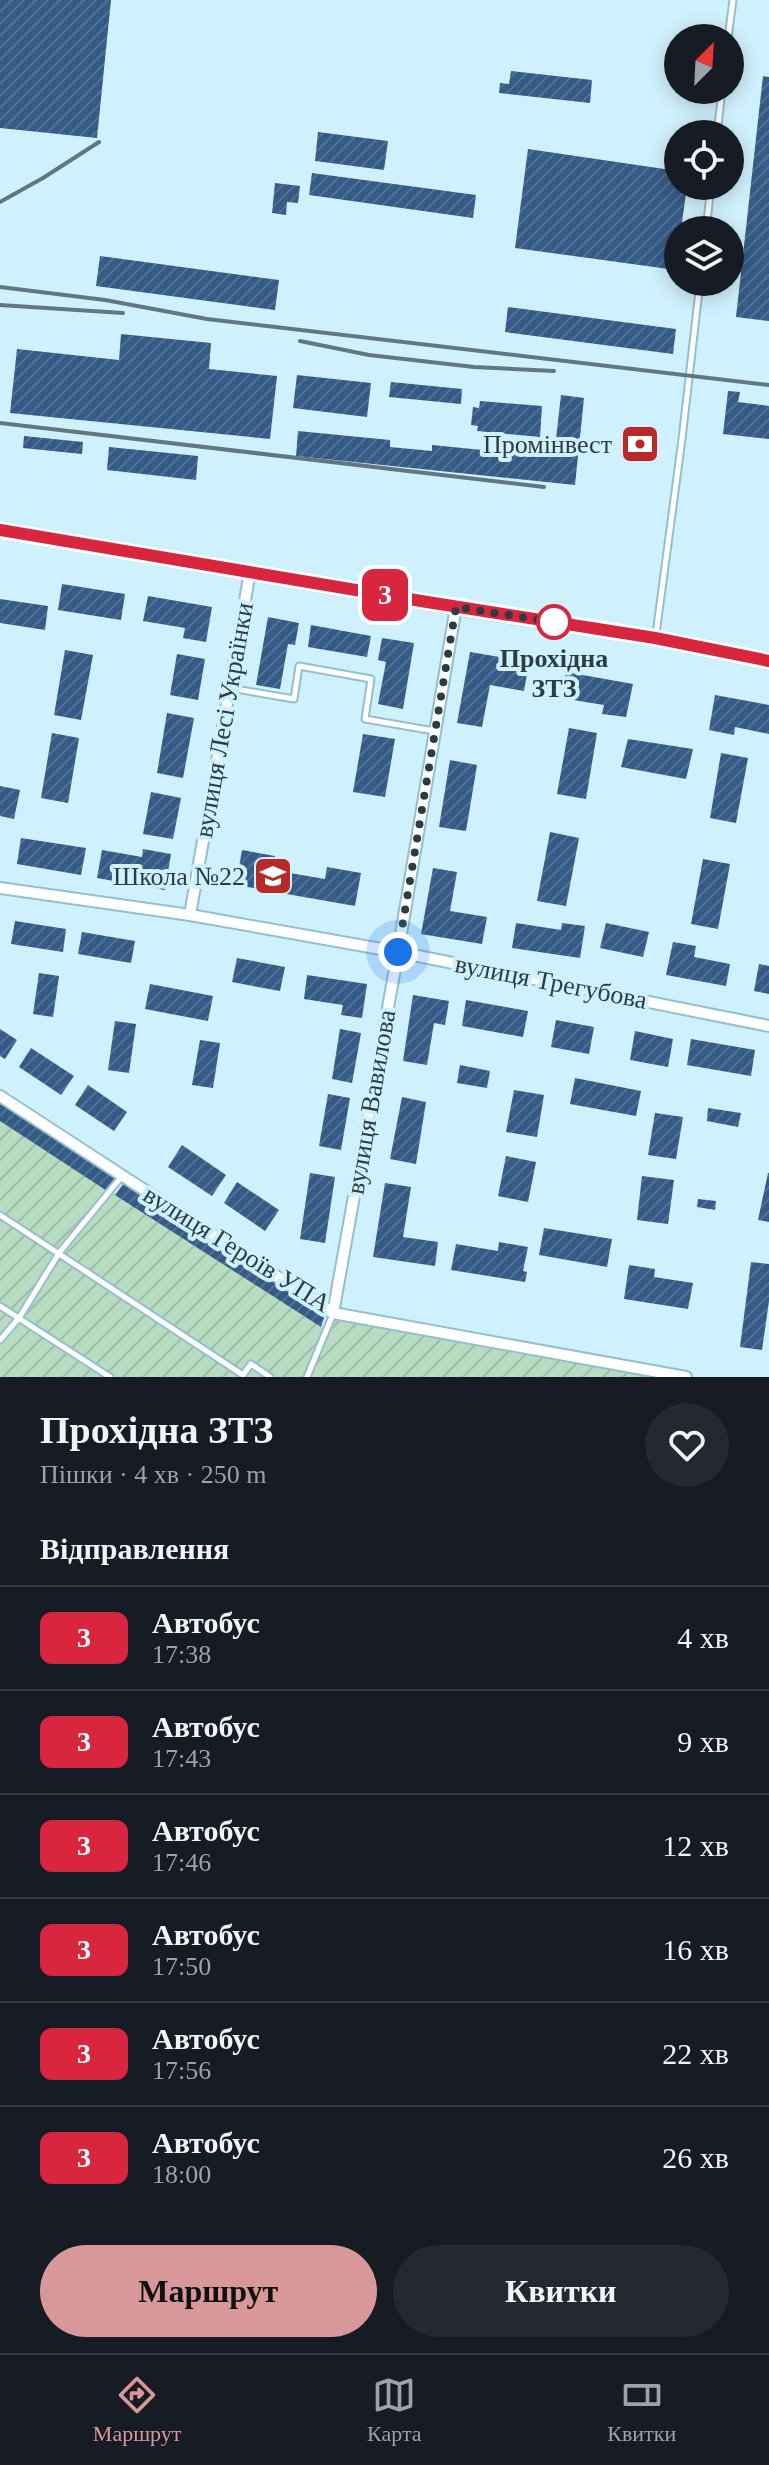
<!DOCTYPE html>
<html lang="uk">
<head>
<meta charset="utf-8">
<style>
  body { margin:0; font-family:"Times New Roman",serif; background:#242831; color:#f1f3f6; height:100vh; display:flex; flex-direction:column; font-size:30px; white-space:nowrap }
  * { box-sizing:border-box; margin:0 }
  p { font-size:26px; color:#9ea1a6 }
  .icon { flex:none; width:44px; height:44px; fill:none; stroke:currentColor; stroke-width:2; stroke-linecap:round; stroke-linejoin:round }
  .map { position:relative; height:1377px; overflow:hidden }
  .side { display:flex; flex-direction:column; background:#171b24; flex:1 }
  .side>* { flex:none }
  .badge { padding:0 16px; border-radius:12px; font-size:28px; line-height:52px }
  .needle { width:52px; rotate:24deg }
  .controls { position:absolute; left:664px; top:24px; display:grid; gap:16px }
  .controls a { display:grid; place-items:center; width:80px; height:80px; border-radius:50%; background:#171b24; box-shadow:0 4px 20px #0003; font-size:40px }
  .you { position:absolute; width:40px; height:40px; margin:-20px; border:6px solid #fff; border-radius:50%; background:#1a73e8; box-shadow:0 0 0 12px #1a73e833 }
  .map>.badge { position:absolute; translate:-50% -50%; box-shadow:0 0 0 4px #fff }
  h2 { padding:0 40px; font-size:30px; line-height:72px }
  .round { display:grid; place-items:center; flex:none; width:84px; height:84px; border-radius:42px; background:#242831 }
  .head { display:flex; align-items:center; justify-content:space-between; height:136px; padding:0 40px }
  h1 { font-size:38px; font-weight:700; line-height:60px }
  .primary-button { display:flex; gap:16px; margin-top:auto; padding:16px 40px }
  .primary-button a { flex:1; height:92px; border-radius:48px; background:#d8989a; color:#111; font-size:32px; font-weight:700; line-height:92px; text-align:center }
  .primary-button a+a { background:#242831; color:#f1f3f6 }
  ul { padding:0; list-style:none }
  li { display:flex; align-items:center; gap:24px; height:104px; padding:0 40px; border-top:2px solid #363941 }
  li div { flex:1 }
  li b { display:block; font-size:30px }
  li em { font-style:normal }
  li .badge { min-width:88px; font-weight:700; text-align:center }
  .tab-bar { display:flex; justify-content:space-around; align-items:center; height:112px; border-top:2px solid #363941; background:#171b24; font-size:22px; color:#9ea1a6 }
  .tab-bar a { display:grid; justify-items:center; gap:4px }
  .tab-bar .current { color:#d8989a }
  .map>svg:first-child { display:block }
  .garden { fill:url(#garden-furrows) }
  .building { fill:url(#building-hatch) }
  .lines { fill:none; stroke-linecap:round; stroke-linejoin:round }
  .lane-casing { stroke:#95bfcc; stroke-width:9 }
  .street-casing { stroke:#95bfcc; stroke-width:14 }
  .secondary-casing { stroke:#95bfcc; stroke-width:18 }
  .lane { stroke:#fff; stroke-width:5 }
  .street { stroke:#fff; stroke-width:10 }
  .secondary { stroke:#fff; stroke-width:14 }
  .rail { stroke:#61777f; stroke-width:4 }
  .line-casing { stroke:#fff; stroke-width:18 }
  .line { stroke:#d7263d; stroke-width:12 }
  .walk { stroke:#2c3d42; stroke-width:8; stroke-dasharray:0 14.4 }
  .stop-dot { fill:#fff; stroke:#d7263d; stroke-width:4 }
  .labels { text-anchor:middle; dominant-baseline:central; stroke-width:8; stroke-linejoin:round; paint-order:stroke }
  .poi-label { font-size:26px; fill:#2c3d42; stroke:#cff1fd; text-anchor:end }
  .stop-label { font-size:26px; font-weight:bold; fill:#2c3d42; stroke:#cff1fd }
  .street-label { font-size:26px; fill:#2c3d42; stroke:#cff1fd }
</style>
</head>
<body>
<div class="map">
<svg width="769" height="1377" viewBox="0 0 769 1377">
  <defs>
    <pattern id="garden-furrows" width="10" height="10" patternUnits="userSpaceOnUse" patternTransform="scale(2)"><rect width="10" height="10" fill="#b7dcc1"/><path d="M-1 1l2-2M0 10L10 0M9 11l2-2" fill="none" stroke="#9ebea7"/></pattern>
    <pattern id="building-hatch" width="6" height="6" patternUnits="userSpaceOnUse" patternTransform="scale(2)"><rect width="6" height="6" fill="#355b87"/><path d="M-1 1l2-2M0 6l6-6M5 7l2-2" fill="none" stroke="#517094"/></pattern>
  </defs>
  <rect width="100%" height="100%" fill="#cff1fd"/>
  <polygon class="garden" points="0,1118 321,1327 332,1329 336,1318 682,1377 0,1377"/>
  <g class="building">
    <polygon points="0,0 111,0 97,138 0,128"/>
    <polygon points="511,71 592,80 590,103 499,93 500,83 509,84"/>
    <polygon points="763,76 769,77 769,321 736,317"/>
    <polygon points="318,132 388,141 384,170 315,161"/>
    <polygon points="528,149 678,171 678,186 687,186 681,230 678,230 676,270 515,248"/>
    <polygon points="312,173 476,195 473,218 309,195"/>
    <polygon points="275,183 300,186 298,203 287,202 286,215 272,213"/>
    <polygon points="100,256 279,280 275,310 96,286"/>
    <polygon points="508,307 676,329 673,354 505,332"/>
    <polygon points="121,334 211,343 209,369 277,376 270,439 10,413 17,349 119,360"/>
    <polygon points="297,375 371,383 367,417 293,408"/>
    <polygon points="391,382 462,389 461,404 389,397"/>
    <polygon points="728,391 740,392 738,402 769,406 769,439 723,434"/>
    <polygon points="561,395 584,398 575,485 296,456 298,431 390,440 390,447 432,451 432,445 554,457"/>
    <polygon points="480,401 542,406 540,437 477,431 478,426 471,425 473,407 479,408"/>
    <polygon points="24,436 83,442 82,454 23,448"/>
    <polygon points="109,447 198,456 196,480 107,470"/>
    <polygon points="62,584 125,594 121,620 58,610"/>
    <polygon points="148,596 212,607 206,642 183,638 185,628 143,621"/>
    <polygon points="0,599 48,606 45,630 0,623"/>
    <polygon points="268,617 299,623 295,645 288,644 280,689 256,685"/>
    <polygon points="311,625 371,636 367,657 308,647"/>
    <polygon points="382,638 414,643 403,709 378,704 386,662 378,660"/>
    <polygon points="65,650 93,655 81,720 54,715"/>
    <polygon points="470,652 529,662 524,691 490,685 482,727 457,723"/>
    <polygon points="177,654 205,659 198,700 170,695"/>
    <polygon points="566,672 633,684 626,717 602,714 604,705 561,698"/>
    <polygon points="715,695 769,705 769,734 735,727 734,735 709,730"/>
    <polygon points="167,713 194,718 183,778 157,773"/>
    <polygon points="569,728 597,733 586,799 557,794"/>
    <polygon points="52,733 79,738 68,803 41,798"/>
    <polygon points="363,734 395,739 385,797 353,792"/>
    <polygon points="628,739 693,749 686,779 621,767"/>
    <polygon points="721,753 748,758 736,823 710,818"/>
    <polygon points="450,760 477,765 466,831 439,827"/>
    <polygon points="0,786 20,790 14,819 0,816"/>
    <polygon points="151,792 181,798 173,839 143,834"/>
    <polygon points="550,832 579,838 566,906 537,901"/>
    <polygon points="21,838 86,848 81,875 17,864"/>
    <polygon points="143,849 171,854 165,890 97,878 102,850 142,857"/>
    <polygon points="242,850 275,856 272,870 325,879 327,867 361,873 355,906 236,885"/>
    <polygon points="703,859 730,864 718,929 691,924"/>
    <polygon points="433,868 457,872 450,911 487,917 482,944 421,934"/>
    <polygon points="15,921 66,929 63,952 11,944"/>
    <polygon points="516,923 561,930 562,923 585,926 580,958 512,948"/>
    <polygon points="606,923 649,932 643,957 600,948"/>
    <polygon points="82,932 135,941 131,963 78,954"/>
    <polygon points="673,942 696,946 694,957 730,964 726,986 666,975"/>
    <polygon points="237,958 285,967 280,991 232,982"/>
    <polygon points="759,964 769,966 769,994 754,991"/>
    <polygon points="39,973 59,976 53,1017 33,1014"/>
    <polygon points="307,975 367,984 362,1018 341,1015 343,1005 304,999"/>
    <polygon points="150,984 213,996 208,1021 145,1009"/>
    <polygon points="413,995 449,1001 445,1025 434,1023 427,1065 403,1061"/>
    <polygon points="466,1000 528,1011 523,1037 462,1026"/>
    <polygon points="556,1020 594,1027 589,1054 551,1047"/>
    <polygon points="115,1021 136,1024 129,1073 108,1070"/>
    <polygon points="0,1029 17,1040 5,1059 0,1056"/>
    <polygon points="340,1029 361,1033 352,1083 332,1079"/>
    <polygon points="635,1031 673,1039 668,1067 630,1060"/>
    <polygon points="691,1039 755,1050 751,1076 687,1065"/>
    <polygon points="200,1040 220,1043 213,1088 192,1085"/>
    <polygon points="31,1048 74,1076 61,1095 19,1067"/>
    <polygon points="460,1065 490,1071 487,1088 457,1083"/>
    <polygon points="575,1078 641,1091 636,1116 570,1104"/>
    <polygon points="88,1085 127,1112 114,1131 75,1105"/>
    <polygon points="514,1090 544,1095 537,1137 506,1132"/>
    <polygon points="328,1094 350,1098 341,1150 319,1146"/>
    <polygon points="402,1097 426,1102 416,1164 390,1159"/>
    <polygon points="0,1103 116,1179 107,1191 0,1121"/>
    <polygon points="708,1108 741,1113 738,1127 707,1121"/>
    <polygon points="655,1113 683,1117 676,1159 648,1155"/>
    <polygon points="182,1145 226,1175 212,1196 168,1167"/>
    <polygon points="506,1156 536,1162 528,1202 498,1196"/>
    <polygon points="310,1173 335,1177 325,1243 300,1239"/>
    <polygon points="768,1173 769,1173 769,1222 758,1220"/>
    <polygon points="642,1176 674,1180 668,1224 637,1220"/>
    <polygon points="237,1182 279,1210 265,1231 224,1203"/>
    <polygon points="385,1183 411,1187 403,1237 438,1242 435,1266 373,1257"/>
    <polygon points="123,1184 326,1312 321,1327 115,1195"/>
    <polygon points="698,1199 716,1201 715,1210 697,1207"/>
    <polygon points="544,1228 612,1239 607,1267 539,1255"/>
    <polygon points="499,1242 528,1247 523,1271 527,1272 525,1282 451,1270 456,1244 498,1251"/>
    <polygon points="751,1262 769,1264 769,1301 762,1350 740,1347"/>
    <polygon points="629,1265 655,1269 654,1277 693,1283 688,1309 624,1299"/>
  </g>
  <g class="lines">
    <g class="lane-casing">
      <g id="lane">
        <polyline points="728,38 733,0"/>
        <polyline points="717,134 722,90"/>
        <polyline points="706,230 711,186"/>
        <polyline points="656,634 682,439 700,282"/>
        <polyline points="230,688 294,699 299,666 371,679 365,719 434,731"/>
        <polyline points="0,1215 243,1375 251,1364 270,1377"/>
        <polyline points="0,1306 110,1377"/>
        <polyline points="0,1340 19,1318 59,1253 122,1176"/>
        <polyline points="307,1377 333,1314"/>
      </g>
    </g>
    <g class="street-casing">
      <g id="street">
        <polyline points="0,888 190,915 398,952 769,1026"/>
        <polyline points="190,915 250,572"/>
        <polyline points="0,1096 333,1313 686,1377"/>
        <polyline points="333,1313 398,952 456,607"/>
      </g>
    </g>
    <g class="secondary-casing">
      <polyline id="secondary" points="0,530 456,607 655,638 769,661"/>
    </g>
    <use href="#lane" class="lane"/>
    <use href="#street" class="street"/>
    <use href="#secondary" class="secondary"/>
    <g class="rail">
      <polyline points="0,202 43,178 99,142"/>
      <polyline points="0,287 105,300 207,319 769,385"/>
      <polyline points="0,305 123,313"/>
      <polyline points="300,341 369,355 474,367 554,371"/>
      <polyline points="0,423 544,487"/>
    </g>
  </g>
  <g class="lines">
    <g class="line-casing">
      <polyline id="line" points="0,530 427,602 655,638 769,661"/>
    </g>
    <use href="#line" class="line"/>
    <polyline class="walk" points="398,952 456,607 554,622"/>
  </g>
  <defs>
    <g id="bank-square" transform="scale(2)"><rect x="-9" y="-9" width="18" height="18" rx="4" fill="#b92929" stroke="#cff1fd"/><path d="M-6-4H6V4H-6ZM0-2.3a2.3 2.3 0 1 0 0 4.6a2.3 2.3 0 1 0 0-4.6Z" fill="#fff"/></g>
    <g id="school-square" transform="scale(2)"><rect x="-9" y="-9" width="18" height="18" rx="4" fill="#b92929" stroke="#cff1fd"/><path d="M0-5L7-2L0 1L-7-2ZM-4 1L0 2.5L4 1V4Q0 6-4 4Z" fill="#fff"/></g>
  </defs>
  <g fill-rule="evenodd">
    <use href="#bank-square" x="640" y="444"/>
    <use href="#school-square" x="273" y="876"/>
  </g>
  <circle class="stop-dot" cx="554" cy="622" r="16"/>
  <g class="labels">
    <g class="poi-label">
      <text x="612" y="444">Промінвест</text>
      <text x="245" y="876">Школа №22</text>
    </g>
    <g class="stop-label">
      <text x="554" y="658">Прохідна<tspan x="554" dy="30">ЗТЗ</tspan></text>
    </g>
    <g class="street-label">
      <text transform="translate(224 720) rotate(-80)">вулиця Лесі Українки</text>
      <text transform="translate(551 982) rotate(11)">вулиця Трегубова</text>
      <text transform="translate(371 1102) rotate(-80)">вулиця Вавилова</text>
      <text transform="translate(237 1249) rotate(32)">вулиця Героїв УПА</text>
    </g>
  </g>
</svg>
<div class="controls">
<a><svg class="needle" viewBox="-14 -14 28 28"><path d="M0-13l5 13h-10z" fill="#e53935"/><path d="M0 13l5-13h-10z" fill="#9ea1a6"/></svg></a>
<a><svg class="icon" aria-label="locate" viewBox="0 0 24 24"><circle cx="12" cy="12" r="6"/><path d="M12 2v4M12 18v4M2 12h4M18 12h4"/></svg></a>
<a><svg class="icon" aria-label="layers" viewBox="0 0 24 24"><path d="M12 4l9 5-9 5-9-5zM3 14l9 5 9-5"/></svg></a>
</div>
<div class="you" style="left:398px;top:952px"></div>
<b class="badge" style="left:385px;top:595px;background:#d7263d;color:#fff">3</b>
</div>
<section class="side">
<div class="head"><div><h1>Прохідна ЗТЗ</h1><p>Пішки · 4 хв · 250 m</p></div><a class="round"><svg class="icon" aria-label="heart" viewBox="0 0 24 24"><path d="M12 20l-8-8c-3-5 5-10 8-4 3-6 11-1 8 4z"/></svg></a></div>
<h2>Відправлення</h2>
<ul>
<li><span class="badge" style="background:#d7263d;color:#fff">3</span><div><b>Автобус</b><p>17:38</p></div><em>4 хв</em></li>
<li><span class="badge" style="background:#d7263d;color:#fff">3</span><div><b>Автобус</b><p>17:43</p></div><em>9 хв</em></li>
<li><span class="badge" style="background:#d7263d;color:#fff">3</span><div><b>Автобус</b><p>17:46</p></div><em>12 хв</em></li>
<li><span class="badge" style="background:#d7263d;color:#fff">3</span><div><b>Автобус</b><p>17:50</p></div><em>16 хв</em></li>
<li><span class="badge" style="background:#d7263d;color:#fff">3</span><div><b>Автобус</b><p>17:56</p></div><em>22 хв</em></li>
<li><span class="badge" style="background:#d7263d;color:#fff">3</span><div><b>Автобус</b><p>18:00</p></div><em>26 хв</em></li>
</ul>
<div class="primary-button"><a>Маршрут</a><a>Квитки</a></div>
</section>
<nav class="tab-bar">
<a class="current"><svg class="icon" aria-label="directions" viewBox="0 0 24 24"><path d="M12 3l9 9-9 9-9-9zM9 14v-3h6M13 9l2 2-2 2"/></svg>Маршрут</a>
<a><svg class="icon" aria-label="map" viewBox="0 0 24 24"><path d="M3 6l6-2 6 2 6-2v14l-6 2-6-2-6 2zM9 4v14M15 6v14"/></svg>Карта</a>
<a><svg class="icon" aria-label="tickets" viewBox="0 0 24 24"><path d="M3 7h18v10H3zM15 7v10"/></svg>Квитки</a>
</nav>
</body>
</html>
